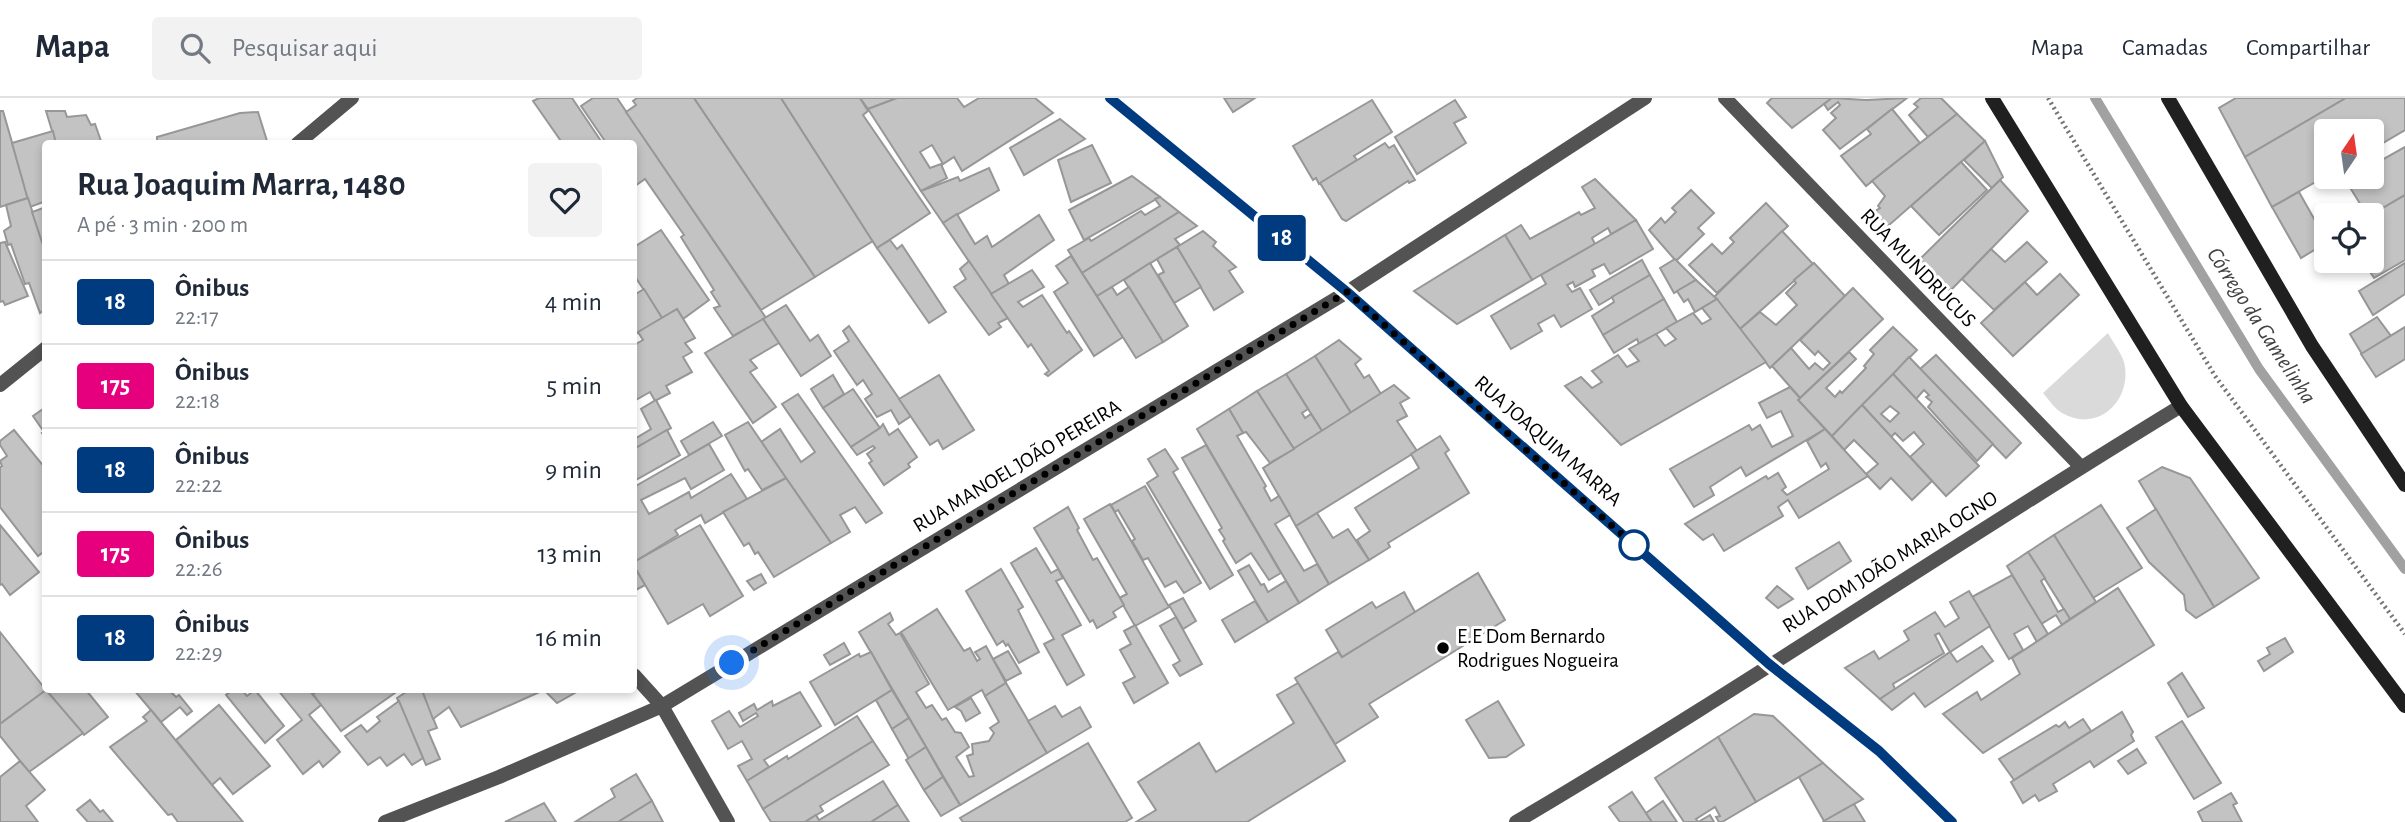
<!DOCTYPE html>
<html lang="pt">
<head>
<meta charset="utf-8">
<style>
  body { margin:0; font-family:"Alegreya Sans",sans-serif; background:#f2f2f3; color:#1f2937; height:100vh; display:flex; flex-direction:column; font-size:26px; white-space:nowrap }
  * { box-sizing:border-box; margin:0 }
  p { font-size:23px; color:#747a83 }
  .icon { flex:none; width:38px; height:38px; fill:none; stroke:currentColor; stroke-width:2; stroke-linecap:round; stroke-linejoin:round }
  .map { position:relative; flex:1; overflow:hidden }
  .details { position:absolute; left:42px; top:42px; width:595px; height:553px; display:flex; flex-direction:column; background:#fff; border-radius:7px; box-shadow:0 4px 10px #0003 }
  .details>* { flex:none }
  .badge { padding:0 14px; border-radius:5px; font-size:24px; line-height:46px }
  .needle { width:46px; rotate:13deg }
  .tools { position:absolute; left:2314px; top:21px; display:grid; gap:14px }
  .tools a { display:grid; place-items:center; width:70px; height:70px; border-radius:7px; background:#fff; box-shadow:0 4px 10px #0003; font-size:35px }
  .you { position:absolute; width:35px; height:35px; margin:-18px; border:5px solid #fff; border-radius:50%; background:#1a73e8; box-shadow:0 0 0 10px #1a73e833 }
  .map>.badge { position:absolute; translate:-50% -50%; box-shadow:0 0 0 4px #fff }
  .round { display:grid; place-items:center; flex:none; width:74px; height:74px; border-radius:7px; background:#f2f2f3 }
  .overview { display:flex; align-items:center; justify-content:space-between; height:119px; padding:0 35px }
  h1 { font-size:33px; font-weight:600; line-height:52px }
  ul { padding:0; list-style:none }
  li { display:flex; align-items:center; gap:21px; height:84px; padding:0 35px; border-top:2px solid #e0e1e3 }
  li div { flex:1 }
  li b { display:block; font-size:26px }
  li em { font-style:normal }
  li .badge { min-width:77px; font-weight:700; text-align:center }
  header { display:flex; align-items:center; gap:42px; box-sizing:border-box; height:98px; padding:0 35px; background:#fff; border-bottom:2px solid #e0e1e3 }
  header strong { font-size:33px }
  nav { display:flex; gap:38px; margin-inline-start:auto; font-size:24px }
  .search { width:490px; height:63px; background:#f2f2f3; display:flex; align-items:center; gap:18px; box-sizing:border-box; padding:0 24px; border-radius:7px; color:#747a83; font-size:26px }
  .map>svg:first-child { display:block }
  .green { fill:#dadada }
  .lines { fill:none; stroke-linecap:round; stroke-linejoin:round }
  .stream { stroke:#a1a1a1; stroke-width:10 }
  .building { fill:#c3c3c3; stroke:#979797; stroke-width:2; fill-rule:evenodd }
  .path { stroke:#757575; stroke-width:4.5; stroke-dasharray:2 3.5; stroke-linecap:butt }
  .minor { stroke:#535353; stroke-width:14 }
  .tertiary { stroke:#535353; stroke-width:14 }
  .secondary { stroke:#202020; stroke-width:14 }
  .line-casing { stroke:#fff; stroke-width:16 }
  .line { stroke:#003b80; stroke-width:10 }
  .walk { stroke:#000; stroke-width:7; stroke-dasharray:0 12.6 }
  .stop-dot { fill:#fff; stroke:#003b80; stroke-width:3.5 }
  .poi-dot { fill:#000; stroke:#fff; stroke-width:2.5 }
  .labels { text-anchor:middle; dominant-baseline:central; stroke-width:6; stroke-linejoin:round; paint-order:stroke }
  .street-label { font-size:21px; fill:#000; stroke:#fff }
  .poi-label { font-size:21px; fill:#000; stroke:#fff; text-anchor:start }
  .water-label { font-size:23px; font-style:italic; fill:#424242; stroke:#fff }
</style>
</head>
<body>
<header>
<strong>Mapa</strong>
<div class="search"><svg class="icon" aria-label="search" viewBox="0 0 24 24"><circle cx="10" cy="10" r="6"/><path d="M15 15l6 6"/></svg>Pesquisar aqui</div>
<nav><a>Mapa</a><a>Camadas</a><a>Compartilhar</a></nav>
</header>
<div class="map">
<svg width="2405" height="724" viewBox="0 0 2405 724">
  <rect width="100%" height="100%" fill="#fff"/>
  <path class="green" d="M 2108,235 C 2113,245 2124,258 2125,269 C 2130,305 2096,335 2062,315 C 2055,311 2049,302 2043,295 Z"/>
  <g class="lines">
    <polyline class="stream" points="2095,0 2259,271 2405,471"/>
  </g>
  <g class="building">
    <polygon points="539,0 572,0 603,46 563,46 533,3"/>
    <polygon points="593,0 617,0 766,220 733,238 714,210 720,208 711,194 714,192 681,139 684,137 645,81 635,88 634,86 634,46 607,46 581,8"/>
    <polygon points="637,0 694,0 815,179 761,212 626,14 636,7 633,3"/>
    <polygon points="694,0 781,0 873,143 815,179"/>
    <polygon points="781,0 860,0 868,13 863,17 930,115 877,150"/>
    <polygon points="860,0 897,0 868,11"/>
    <polygon points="897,0 957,0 964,9 979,0 1035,0 1053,15 962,73 954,59 943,66 932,47 920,54 930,70 941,66 947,80 921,93 868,11"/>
    <polygon points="1224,0 1255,0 1233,14"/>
    <polygon points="1772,0 1832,0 1792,30 1767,5"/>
    <polygon points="1832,0 1866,2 1907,0 1840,51 1823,32 1836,20 1831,15 1840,7 1838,4 1828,12 1824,6"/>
    <polygon points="1921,0 1941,0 1957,16 1928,39 1909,17 1918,9 1914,6"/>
    <polygon points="2236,0 2346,0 2245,59 2219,10"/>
    <polygon points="2346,0 2405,0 2405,32 2371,52 2371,33 2326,33 2326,78 2272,109 2245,59"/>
    <polygon points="1372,2 1392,34 1354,58 1357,62 1319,86 1316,80 1313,82 1293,48"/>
    <polygon points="1455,2 1466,19 1454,25 1466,45 1417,76 1395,39"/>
    <polygon points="1892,11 1920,45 1866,88 1841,58 1871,36 1867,31"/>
    <polygon points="0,13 3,13 28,100 0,109"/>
    <polygon points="46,13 65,13 67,19 86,17 91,27 95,26 102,46 56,46"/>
    <polygon points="258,14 267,43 264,46 157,46 157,39 240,15"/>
    <polygon points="1957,16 1985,43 1888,128 1874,114 1880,110 1878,108 1885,98 1872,83"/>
    <polygon points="1060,21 1085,41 1024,77 1010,50"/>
    <polygon points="53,33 56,46 46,46 46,103 30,109 12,45"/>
    <polygon points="1985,43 2003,79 1992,90 1964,62"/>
    <polygon points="1385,45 1389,50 1394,47 1415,82 1409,85 1408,83 1346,123 1342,121 1320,85"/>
    <polygon points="1092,47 1111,85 1071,104 1058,62"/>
    <polygon points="2405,49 2405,97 2371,117 2367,117 2346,83 2352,79 2371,79 2371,68"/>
    <polygon points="1961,64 1987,92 1939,137 1911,108"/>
    <polygon points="989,70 999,92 943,125 921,93 958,79 960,83"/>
    <polygon points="1132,78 1160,99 1084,142 1069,112"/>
    <polygon points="1595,81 1636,122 1611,136 1608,130 1592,140 1595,146 1532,182 1505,137 1521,127 1530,141 1579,114 1581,117 1595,110 1582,89"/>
    <polygon points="2000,82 2028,113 1950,193 1920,161"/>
    <polygon points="1691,92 1714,115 1698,130 1704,136 1676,163 1649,132 1661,120 1665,125 1676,114 1672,110"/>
    <polygon points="2299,94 2326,142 2326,145 2301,160 2272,109"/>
    <polygon points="2405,97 2405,162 2374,180 2363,163 2371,163 2371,117"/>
    <polygon points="1160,99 1179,114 1082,175 1068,152 1089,140 1091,143 1141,113 1145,117 1160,108 1155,101"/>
    <polygon points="28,100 46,156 46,210 40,215 29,185 25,186 11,146 8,147 4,133 11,128 6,107"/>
    <polygon points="1766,105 1788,128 1717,195 1689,167 1712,146 1722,156 1734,144 1730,140"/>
    <polygon points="46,109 46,156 32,114"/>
    <polygon points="1179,114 1197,128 1175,141 1180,147 1097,198 1082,175"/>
    <polygon points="957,116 975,146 987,138 992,149 1039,117 1054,142 1004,177 1009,186 991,196 943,125"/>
    <polygon points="1636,122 1653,151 1610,176 1604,166 1592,172 1595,178 1575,189 1573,184 1567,187 1572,194 1580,190 1592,211 1561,229 1554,217 1538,226 1542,233 1511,251 1491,218 1546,186 1541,177"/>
    <polygon points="661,132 709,202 683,221 677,211 662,220 634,177 634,149"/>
    <polygon points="1203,133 1216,144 1213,148 1236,169 1229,173 1243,194 1214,212 1177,149"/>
    <polygon points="1782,133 1813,166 1740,231 1714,199"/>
    <polygon points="1505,137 1532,182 1457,226 1414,193"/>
    <polygon points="890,142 897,151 902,147 946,214 929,225 877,150"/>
    <polygon points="5,144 28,198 5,207 3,203 0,204 0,145"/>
    <polygon points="2027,144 2047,164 1994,212 1962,181 1991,151 2005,164"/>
    <polygon points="1177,149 1201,189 1174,205 1158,177 1164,174 1157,161"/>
    <polygon points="1071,158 1123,239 1094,258 1054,194 1068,185 1056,168"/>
    <polygon points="1675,161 1696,182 1674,195 1660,170"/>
    <polygon points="1642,162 1650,177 1599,207 1590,192"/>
    <polygon points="969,163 1008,220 998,225 1001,229 989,237 954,189 966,181 960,171"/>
    <polygon points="1150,165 1188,228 1163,244 1124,182"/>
    <polygon points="1814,165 1845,198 1770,270 1740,231 1760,214 1776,227 1797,207 1786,195 1796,185 1794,182"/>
    <polygon points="2405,165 2405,196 2373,217 2359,193"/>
    <polygon points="1032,172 1044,189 1018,204 1023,209 1042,197 1067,235 1069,233 1082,252 1048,278 1045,276 1049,273 1031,246 1028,249 991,196"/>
    <polygon points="2060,176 2079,197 2013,258 1981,225 2025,184 2037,197"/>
    <polygon points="1650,177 1664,201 1603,237 1592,218 1614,204 1612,199"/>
    <polygon points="1696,182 1717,201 1695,214 1688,201 1684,204 1677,193"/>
    <polygon points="1112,189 1117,197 1129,189 1163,244 1136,260 1097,198"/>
    <polygon points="1853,190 1883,221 1800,300 1772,268 1791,250 1809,271 1815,265 1823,272 1830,265 1818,253 1815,257 1800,242"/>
    <polygon points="644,191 662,220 634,237 634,197"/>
    <polygon points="1664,201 1677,224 1639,246 1637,241 1614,255 1603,237"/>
    <polygon points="1717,201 1766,264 1621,347 1565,288 1581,279 1592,290 1602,284 1592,273 1618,257 1627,269 1639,263 1629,251 1656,236 1665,248 1676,241 1666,230 1693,215 1702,226 1711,221 1702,210"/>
    <polygon points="786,207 810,243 818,237 831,258 801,278 763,221"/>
    <polygon points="677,211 695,240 685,245 692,254 683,259 692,274 666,288 670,295 655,303 650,294 634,303 634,247 643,242 638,234"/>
    <polygon points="2377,219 2391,238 2362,256 2350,236"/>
    <polygon points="763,221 779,245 750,262 757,270 750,274 776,309 753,325 705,255"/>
    <polygon points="849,228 911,318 899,326 891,312 877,319 865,301 872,296 863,282 857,287 834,253 849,243 843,233"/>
    <polygon points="1893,229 1917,252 1832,338 1798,302 1849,254 1856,261 1826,290 1835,299 1840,293 1842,295 1866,270 1864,268 1874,256 1870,252"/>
    <polygon points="2405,229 2405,261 2376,279 2361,256"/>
    <polygon points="1339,242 1361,261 1355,266 1364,280 1369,277 1381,296 1351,315 1315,258"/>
    <polygon points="1936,257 2021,345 2006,360 1920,271"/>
    <polygon points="1315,258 1351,315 1322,333 1286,276"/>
    <polygon points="1909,259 1993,346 1977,363 1928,309 1932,304 1926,299 1929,297 1924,292 1916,301 1893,276"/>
    <polygon points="1286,276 1308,311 1302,315 1305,320 1311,316 1322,333 1294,351 1257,293"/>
    <path d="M 1893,276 L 1979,368 L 1946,398 L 1910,359 L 1924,346 L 1914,334 L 1903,343 L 1895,335 L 1891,339 L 1862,307 ZM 1890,308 L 1899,315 L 1890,324 L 1881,316 Z"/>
    <polygon points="833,277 844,296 823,310 811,291"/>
    <polygon points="939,277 974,332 943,351 938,342 930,347 899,301"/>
    <polygon points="1394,287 1409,300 1400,305 1407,318 1397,323 1417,353 1296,428 1263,370"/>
    <polygon points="1790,289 1800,300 1798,302 1825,331 1746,378 1741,369 1710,389 1714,397 1694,409 1670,371 1749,327 1752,332 1760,327 1772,349 1793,338 1781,313 1767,320 1759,305"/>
    <polygon points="853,291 880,330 851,349 823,310"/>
    <polygon points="1257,293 1294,351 1270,365 1246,334 1243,335 1229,311"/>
    <polygon points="798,296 882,415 866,425 855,409 840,417 850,434 831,445 761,344 780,331 801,364 815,354 782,306"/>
    <polygon points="656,302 671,330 634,351 634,336 636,340 651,331 641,311"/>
    <polygon points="1862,307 1932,383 1912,402 1891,380 1880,391 1866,376 1878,366 1854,342 1844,352 1832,338"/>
    <polygon points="46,309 46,340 42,335 44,334 33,318"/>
    <polygon points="1229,311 1243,335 1237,338 1266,388 1264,390 1271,403 1279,398 1290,417 1275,426 1304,473 1317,466 1329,486 1299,505 1197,331"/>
    <polygon points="713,324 722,338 689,357 681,343"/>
    <polygon points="748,324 786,380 762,392 748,371 745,373 725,337"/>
    <polygon points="883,326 889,337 898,331 917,359 908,366 910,369 884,387 869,365 872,363 867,356 875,350 873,348 857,357 851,349 880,330"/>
    <polygon points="1825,331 1868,378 1799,420 1788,402 1778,409 1783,418 1724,453 1713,436 1703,442 1685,426 1766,378 1768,381 1778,375 1786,389 1782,392 1787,397 1829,371 1826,365 1821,369 1807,343"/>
    <polygon points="14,332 46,371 46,452 38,458 0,409 0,369 2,368 0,363 7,358 0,347 0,343"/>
    <polygon points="667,332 680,357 634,383 634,351"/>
    <polygon points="1440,338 1449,352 1445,355 1469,395 1388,445 1390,449 1369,462 1357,442 1370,433 1355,410 1419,370 1411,356"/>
    <polygon points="709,346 724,372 691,391 685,380 641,402 649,416 689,394 691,400 731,376 747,401 705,425 701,417 675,432 678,437 634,464 634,389"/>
    <polygon points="1206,347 1281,475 1269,482 1251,455 1236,465 1223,443 1225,441 1219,432 1222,430 1182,360"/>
    <polygon points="1165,351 1178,371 1173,374 1233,477 1210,491 1147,385 1158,378 1148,361"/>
    <polygon points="2162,369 2190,380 2259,480 2214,509 2139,383"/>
    <polygon points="786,380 831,445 774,479 758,454 755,456 749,445 744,448 723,414"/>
    <polygon points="1145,388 1201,485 1184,495 1176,483 1165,489 1148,460 1143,462 1132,443 1135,441 1118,412 1115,414 1111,407"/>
    <polygon points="1110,406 1169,509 1135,528 1119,500 1127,496 1084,421"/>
    <polygon points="2101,407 2142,470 2093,500 2054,437"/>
    <polygon points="1068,409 1079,430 1077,432 1093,462 1097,460 1124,507 1113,514 1116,519 1097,530 1093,522 1090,524 1034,430"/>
    <polygon points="2156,411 2214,509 2196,520 2186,512 2184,497 2149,464 2127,430"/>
    <polygon points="1317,415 1333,440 1348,431 1369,462 1329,486 1296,428"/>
    <polygon points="0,427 39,474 10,497 2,486 0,487"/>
    <polygon points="700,427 743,498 710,518 703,506 668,526 634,468 634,464"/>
    <polygon points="2054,437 2096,504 2070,521 2028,454"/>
    <polygon points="1839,444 1851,463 1808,491 1796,470"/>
    <polygon points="1036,450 1051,475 1058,471 1063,480 1056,483 1081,527 1062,537 1084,577 1067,587 1044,546 1054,541 1011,465"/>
    <polygon points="2028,454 2045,480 2041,483 2058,514 2064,511 2070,521 2062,527 2056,517 2041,526 2007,468"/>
    <polygon points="1249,467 1261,487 1264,486 1268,494 1286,483 1299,505 1268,524 1238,473"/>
    <polygon points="634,468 645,487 634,493"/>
    <polygon points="1001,471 1023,509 1018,512 1039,554 1019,565 1008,546 1006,548 1003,543 997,547 966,493"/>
    <polygon points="1478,475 1505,522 1369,606 1378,619 1335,646 1295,580 1338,554 1342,559"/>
    <polygon points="761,476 766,485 754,492 747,483"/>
    <polygon points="2012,477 2048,536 2037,544 2028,528 2014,536 2023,552 2009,561 1972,499"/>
    <polygon points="1777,488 1793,501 1778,510 1766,500"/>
    <polygon points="2118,490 2154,547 1983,655 1943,616 1977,594 1981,602 2020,576 2012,560"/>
    <polygon points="1969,493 1990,528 1950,554 1939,535 1935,537 1944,555 1893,586 1895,591 1880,601 1845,570 1874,553 1879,561 1909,542 1904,533 1935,514 1945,529 1959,520 1950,504"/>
    <polygon points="1404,494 1415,514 1342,559 1326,532 1372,504 1376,510"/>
    <polygon points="1183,500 1196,523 1183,531 1169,507"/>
    <polygon points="1255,503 1268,524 1235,544 1222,522"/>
    <polygon points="937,511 964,553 970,550 977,563 980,561 975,554 986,548 1006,585 985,598 982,592 948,612 901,534"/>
    <polygon points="890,515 893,522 888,526 896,537 900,535 929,586 916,594 926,610 932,607 942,622 946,620 955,634 961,635 969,649 956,659 969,679 974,678 967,658 973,656 972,646 989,643 994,635 990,630 999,624 985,598 1006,585 1047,655 960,707 859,534"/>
    <polygon points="1176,519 1202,566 1180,578 1173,567 1180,563 1160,528"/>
    <polygon points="1135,527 1168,585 1134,605 1123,585 1135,579 1120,552 1131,546 1124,533"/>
    <polygon points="0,534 46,592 0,626"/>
    <polygon points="2285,540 2293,554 2264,573 2258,563 2270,556 2267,550"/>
    <polygon points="844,545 850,556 830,567 824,557"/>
    <polygon points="1982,548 1993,563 1925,609 1914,595 1892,612 1880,601 1950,554 1957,564"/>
    <polygon points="1008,553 1021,575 1006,583 993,561"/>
    <polygon points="871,554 892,592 835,627 810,584 859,556 860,559"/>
    <polygon points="2182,575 2204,610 2188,619 2168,585"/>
    <polygon points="1298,585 1345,663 1247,724 1136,724 1156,712 1138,684 1199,645 1216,674 1294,625 1277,597"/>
    <polygon points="46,592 86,592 108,619 84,637"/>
    <polygon points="46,592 83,635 29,674 0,638 0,626"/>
    <polygon points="134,592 169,592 176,599 179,597 192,613 187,617 180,609 161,624"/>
    <polygon points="232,592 242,592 247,598 255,592 284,628 265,645 226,597"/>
    <polygon points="278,592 309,592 321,607 309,617 340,654 323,669 319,663 303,676 277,642 302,622"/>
    <polygon points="319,592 399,592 341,633 313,596"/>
    <polygon points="409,592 422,592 437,630 428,633 440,661 426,667 397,600"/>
    <polygon points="422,592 544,592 461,629 449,609 433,621"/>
    <polygon points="544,592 580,592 557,605"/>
    <polygon points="892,592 909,620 892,631 876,602"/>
    <polygon points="800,594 821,628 764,662 769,669 747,683 738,668 752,661 742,643 728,651 712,623 729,613 740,629 758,618 756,615 743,623 739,615 754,606 757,612 772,603 773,608"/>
    <polygon points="971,600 980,615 966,623 961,613 955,609"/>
    <polygon points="399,603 423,660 412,667 404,656 387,668 380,659 368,667 345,638 361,627 367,634 380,623 377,619"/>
    <polygon points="1498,603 1524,647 1506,659 1489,660 1466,622"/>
    <polygon points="219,607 270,668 233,696 220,680 212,687 176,642"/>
    <polygon points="1055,608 1062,619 1080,609 1091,629 1047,655 1028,623"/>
    <polygon points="151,612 212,687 243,724 178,724 172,716 168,717 110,649 147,623 143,619"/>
    <polygon points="2122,614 2133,634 2131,637 2134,643 2094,669 2090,663 2053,686 2057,693 2039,703 2035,697 2023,705 2011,684"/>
    <polygon points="1754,616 1773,618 1823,665 1756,704 1718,639"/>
    <polygon points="857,618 873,643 763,711 747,683 787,658 788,661"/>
    <polygon points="909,620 926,649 909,661 892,631"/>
    <polygon points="2083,621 2091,633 2014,682 1999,661 2056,627 2059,629 2065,624 2069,630"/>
    <polygon points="2182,623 2221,685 2194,701 2156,639"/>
    <polygon points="1718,639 1756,704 1722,724 1719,724 1716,719 1720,718 1715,709 1696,721 1698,724 1710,717 1714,724 1684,724 1655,680"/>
    <polygon points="873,643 889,667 820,708 823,713 805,724 771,724 763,711"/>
    <polygon points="1088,645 1132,720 1125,724 963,724 960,720"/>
    <polygon points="926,649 943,679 924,692 906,662"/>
    <polygon points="2137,651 2146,665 2128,676 2118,663"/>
    <polygon points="20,663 45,692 26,708 38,724 0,724 0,679"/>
    <polygon points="1823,665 1863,701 1824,723 1799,679"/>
    <polygon points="636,676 652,703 618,724 575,724 615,699 611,691"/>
    <polygon points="943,679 960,707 941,718 924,692"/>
    <polygon points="883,683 898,707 871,724 805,724 816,717 819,722"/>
    <polygon points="1632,694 1652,724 1620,724 1609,709"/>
    <polygon points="2231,695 2237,705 2233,707 2242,724 2203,724 2198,714"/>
    <polygon points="90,702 100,714 103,712 113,724 88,724 77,712"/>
    <polygon points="652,703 663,724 618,724"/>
    <polygon points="1663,703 1677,724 1652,724 1646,715"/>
    <polygon points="544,705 556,724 505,724"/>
    <polygon points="1854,706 1865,724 1823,724 1824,723"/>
    <polygon points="898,707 909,724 871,724"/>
  </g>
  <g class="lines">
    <polyline class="path" points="2048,0 2215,278 2405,536"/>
    <g class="minor">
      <polyline points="1725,0 2081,369"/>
      <polyline points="297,46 352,0"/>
      <polyline points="0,287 46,250"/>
      <polyline points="634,577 662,608 728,724"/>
      <polyline points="385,724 499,679 662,608 1347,194 1645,0"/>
      <path d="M 1516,724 C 1741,591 1957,444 2181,308"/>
    </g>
    <polyline class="tertiary" points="1110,0 1347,194 1769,566 1879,653 1952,724"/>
    <g class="secondary">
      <polyline points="1992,0 2181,308 2405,608"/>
      <polyline points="2168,0 2312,248 2405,387"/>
    </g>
  </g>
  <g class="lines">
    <g class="line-casing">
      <polyline id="line" points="1110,0 1347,194 1769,566 1879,653 1952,724"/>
    </g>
    <use href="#line" class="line"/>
    <polyline class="walk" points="732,565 1347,194 1634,447"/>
  </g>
  <circle class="stop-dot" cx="1634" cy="447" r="14"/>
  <circle class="poi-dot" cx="1443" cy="550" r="7"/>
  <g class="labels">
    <g class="street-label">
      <text transform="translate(1918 170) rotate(46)">RUA MUNDRUCUS</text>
      <text transform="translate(1548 343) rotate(41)">RUA JOAQUIM MARRA</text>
      <text transform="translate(1017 368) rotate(-31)">RUA MANOEL JOÃO PEREIRA</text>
      <text transform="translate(1890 464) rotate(-32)">RUA DOM JOÃO MARIA OGNO</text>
    </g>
    <g class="poi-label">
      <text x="1457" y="538">E.E Dom Bernardo<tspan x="1457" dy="24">Rodrigues Nogueira</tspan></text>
    </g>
    <g class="water-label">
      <text transform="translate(2261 228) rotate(57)">Córrego da Gamelinha</text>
    </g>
  </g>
</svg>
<div class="tools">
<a><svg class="needle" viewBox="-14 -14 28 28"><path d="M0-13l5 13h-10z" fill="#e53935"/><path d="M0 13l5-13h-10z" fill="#747a83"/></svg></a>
<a><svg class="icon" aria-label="locate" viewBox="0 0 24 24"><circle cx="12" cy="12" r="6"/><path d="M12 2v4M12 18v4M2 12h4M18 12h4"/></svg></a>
</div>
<div class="you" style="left:732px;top:565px"></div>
<b class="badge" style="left:1282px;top:140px;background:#003b80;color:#fff">18</b>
<section class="details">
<div class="overview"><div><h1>Rua Joaquim Marra, 1480</h1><p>A pé · 3 min · 200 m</p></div><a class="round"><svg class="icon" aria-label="heart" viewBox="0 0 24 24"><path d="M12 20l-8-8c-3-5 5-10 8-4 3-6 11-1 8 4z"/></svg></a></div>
<ul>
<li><span class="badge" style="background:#003b80;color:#fff">18</span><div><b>Ônibus</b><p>22:17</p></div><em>4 min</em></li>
<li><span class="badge" style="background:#e6007e;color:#fff">175</span><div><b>Ônibus</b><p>22:18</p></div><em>5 min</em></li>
<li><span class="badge" style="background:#003b80;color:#fff">18</span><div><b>Ônibus</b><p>22:22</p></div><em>9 min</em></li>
<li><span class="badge" style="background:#e6007e;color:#fff">175</span><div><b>Ônibus</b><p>22:26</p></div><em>13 min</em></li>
<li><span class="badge" style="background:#003b80;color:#fff">18</span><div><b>Ônibus</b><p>22:29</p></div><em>16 min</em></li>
</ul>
</section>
</div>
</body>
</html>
